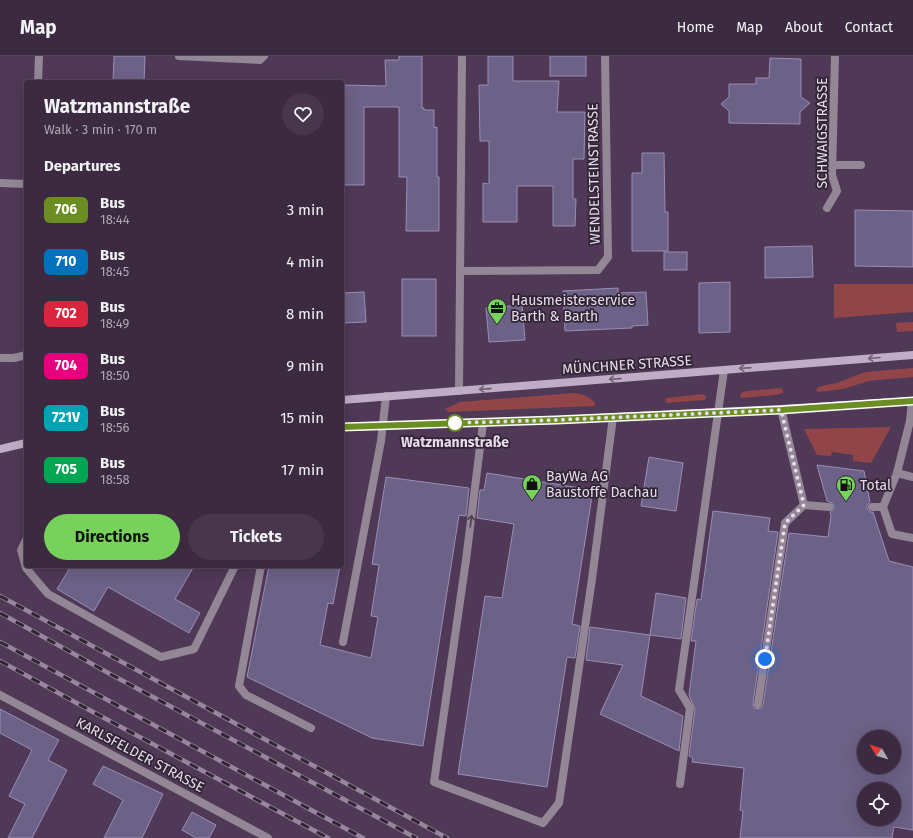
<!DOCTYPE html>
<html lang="en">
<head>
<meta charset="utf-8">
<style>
  body { margin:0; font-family:"Fira Sans",sans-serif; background:#47364c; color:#f1f3f6; height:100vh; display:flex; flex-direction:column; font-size:15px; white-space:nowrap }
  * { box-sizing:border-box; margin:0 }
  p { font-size:13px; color:#aca7b1 }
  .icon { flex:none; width:22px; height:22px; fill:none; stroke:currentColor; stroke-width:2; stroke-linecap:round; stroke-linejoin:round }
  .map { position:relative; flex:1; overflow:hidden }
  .side { position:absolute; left:24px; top:24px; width:320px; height:488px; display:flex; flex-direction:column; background:#3c2a41; border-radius:4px; box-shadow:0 4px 16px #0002,0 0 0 1px #55465a }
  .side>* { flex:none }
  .badge { padding:0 8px; border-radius:6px; font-size:14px; line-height:26px }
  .needle { width:26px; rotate:308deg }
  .tools { position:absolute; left:857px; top:674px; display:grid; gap:8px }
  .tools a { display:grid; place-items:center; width:44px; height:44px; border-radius:50%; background:#3c2a41; box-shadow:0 4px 16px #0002,0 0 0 1px #55465a; font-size:20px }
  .you { position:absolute; width:20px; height:20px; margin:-10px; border:3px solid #fff; border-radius:50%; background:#1a73e8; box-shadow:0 0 0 6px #1a73e833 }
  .map>.badge { position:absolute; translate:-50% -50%; box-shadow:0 0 0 2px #fff }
  h2 { padding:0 20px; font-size:15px; line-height:36px }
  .round { display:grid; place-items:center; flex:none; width:42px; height:42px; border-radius:21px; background:#47364c }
  .summary { display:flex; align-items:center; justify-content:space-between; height:68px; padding:0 20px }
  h1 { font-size:19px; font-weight:700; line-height:30px }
  .cta { display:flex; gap:8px; margin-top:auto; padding:8px 20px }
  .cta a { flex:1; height:46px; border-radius:24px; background:#76d25a; color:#111; font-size:16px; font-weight:700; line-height:46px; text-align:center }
  .cta a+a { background:#47364c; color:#f1f3f6 }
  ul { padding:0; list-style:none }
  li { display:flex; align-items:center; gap:12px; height:52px; padding:0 20px }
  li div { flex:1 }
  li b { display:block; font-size:15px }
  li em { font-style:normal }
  li .badge { min-width:44px; font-weight:700; text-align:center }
  header { display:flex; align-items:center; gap:24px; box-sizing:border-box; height:56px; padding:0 20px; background:#3c2a41; border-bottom:1px solid #55465a }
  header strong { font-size:19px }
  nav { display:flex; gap:22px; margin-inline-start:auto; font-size:14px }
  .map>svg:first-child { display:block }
  .green { fill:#914548 }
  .building { fill:#6c6186; stroke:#9a8eb6; fill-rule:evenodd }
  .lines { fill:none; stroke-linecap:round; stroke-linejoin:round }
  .service { stroke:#938796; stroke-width:8 }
  .minor { stroke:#938796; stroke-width:8 }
  .secondary { stroke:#bfacc5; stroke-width:8 }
  .rail-casing { stroke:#97849d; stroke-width:4.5 }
  .rail { stroke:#302533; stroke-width:3; stroke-dasharray:9; stroke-linecap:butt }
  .oneway { stroke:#706275 }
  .oneway2 { stroke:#4e4251 }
  .line-casing { stroke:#fff; stroke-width:9 }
  .line { stroke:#6b8e23; stroke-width:6 }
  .walk { stroke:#e9daed; stroke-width:4; stroke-dasharray:0 7.2 }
  .stop-dot { fill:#fff; stroke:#6b8e23; stroke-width:2 }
  .labels { text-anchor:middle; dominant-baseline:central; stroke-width:3.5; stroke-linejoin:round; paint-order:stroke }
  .street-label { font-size:14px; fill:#e9daed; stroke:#302533 }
  .poi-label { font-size:14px; fill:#e9daed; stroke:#302533; text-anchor:start }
  .stop-label { font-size:14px; font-weight:bold; fill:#e9daed; stroke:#302533 }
</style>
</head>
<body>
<header>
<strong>Map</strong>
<nav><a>Home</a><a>Map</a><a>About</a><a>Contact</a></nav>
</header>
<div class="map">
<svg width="913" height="782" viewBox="0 0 913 782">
  <rect width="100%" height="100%" fill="#503857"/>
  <g class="green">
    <polygon points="834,228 913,228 913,256 834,262"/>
    <polygon points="913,266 913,275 897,276 896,267"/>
    <polygon points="913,312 913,321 869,325 843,333 818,336 816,334 817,332 821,330 837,327 865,316"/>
    <polygon points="781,332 783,334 783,337 776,339 742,342 740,340 741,337 746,335"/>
    <path d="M 573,337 C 583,338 589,340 595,347 L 595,350 L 450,356 L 445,354 L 447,352 L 460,346 Z"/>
    <polygon points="702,338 706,340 705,344 667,347 665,344 667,342"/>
    <polygon points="891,371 871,407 853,405 853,399 832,396 831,400 817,399 804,373"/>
  </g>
  <g class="building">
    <polygon points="114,0 145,0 144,26 113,26"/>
    <polygon points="399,0 422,0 422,52 424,52 424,54 434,54 434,72 437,71 437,121 439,121 439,175 406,175 407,121 399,121 399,51 364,51 364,129 342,129 342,29 386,30 385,4 399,4"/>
    <polygon points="488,0 513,0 513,25 559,25 557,56 585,56 584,103 573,103 573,143 576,143 575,170 553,170 553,130 517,130 517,166 483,166 483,127 489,128 489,85 480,85 479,29 488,29"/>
    <rect x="550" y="0" width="36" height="20"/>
    <polygon points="770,2 801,3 801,41 810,47 800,56 800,68 729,67 729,55 721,48 729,41 729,28 756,28 756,22 769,22"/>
    <polygon points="642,97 664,97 665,156 668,156 668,195 632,195 632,117 642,117"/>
    <polygon points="855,154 913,155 913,211 855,210"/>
    <polygon points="812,190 813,221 765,222 765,191"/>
    <rect x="664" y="196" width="23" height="18"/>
    <rect x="402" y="223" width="34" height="57"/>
    <polygon points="730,226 730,276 699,277 699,227"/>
    <polygon points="618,232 618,237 646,236 648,269 632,270 632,272 565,275 563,235"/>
    <polygon points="364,236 366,266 342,267 342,237"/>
    <polygon points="522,249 525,284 489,286 486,252"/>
    <polygon points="649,401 683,407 676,455 641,450"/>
    <path d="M 817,409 L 864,415 L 870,446 L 867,449 L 867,453 L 870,456 L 873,456 L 889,505 L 913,511 L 913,774 L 894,771 L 892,782 L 740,782 L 743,755 L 740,754 L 744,712 L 692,706 L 693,702 L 689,700 L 695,653 L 689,639 L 696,585 L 691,585 L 697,543 L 701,544 L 713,455 L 770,462 L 768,475 L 778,476 L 753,647 L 754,652 L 760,653 L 763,649 L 789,477 L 828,481 L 831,460 L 830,456 L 833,454 L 834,451 L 832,447 L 827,445 ZM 864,681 L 894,681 L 894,711 L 864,711 ZM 864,733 L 894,733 L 894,763 L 864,763 Z"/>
    <polygon points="487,417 593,434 572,568 580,570 575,602 567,601 547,731 458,718 485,540 502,542 514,468 477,462 480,434 484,434"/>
    <polygon points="386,421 469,432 466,460 459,459 423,690 372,682 247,621 269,510 340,510 333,548 328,547 320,589 371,602 378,561 371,560 379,509 372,508"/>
    <polygon points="71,510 194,510 175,543 200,557 189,577 108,531 94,555 57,533"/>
    <polygon points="656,537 686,542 681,583 650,579"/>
    <polygon points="590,571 650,579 641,640 683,660 679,695 600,658 623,609 586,604"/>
    <polygon points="0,653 59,684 48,704 67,714 32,782 8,782 25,748 9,740 32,694 0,677"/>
    <polygon points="103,710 163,738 142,782 104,782 123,744 93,728"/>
    <polygon points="192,756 216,769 209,782 196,782 182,774"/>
  </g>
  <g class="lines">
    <g class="service">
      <polyline points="832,109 861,109"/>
      <polyline points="0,302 14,302 26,299"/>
      <polyline points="912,345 910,365 897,417 883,451 892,478 913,482"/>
      <polyline points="483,367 466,504 434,726 543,767 559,747 592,523 613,361"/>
      <polyline points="897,417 913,421"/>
      <polyline points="804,449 829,451"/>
      <polyline points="872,451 883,451"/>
      <polyline points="26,484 21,494 26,512 48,538 161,601 194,593 235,510"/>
      <polyline points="261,510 239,630 246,639 311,672"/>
      <polyline points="343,586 381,385 386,340"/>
      <polyline points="758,648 785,467 804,449 781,353"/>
      <polyline points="680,728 690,652 679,634 724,314"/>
    </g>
    <g class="minor">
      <polyline points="179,0 260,4 264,0"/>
      <polyline points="38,26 39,0"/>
      <polyline points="0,127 26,128"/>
      <polyline points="827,152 837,135 832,119 835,0"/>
      <polyline points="460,215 598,214 608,201 605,0"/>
      <polyline points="459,335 462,0"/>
      <polyline points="0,639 268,782"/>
    </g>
    <g class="secondary">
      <polyline points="342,344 913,299"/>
      <polyline points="342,371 557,364 781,353 913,345"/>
      <polyline points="0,393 26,387"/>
    </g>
    <g class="rail-casing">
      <g id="rail">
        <polyline points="0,540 447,782"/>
        <polyline points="0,557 112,619 416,782"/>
        <polyline points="0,586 363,782"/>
        <polyline points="0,605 93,656 328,782"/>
      </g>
    </g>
    <use href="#rail" class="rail"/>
  </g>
  <defs><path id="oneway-shaft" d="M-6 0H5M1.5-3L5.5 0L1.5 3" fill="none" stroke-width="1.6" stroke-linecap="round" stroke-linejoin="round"/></defs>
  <g class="oneway">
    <use href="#oneway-shaft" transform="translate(874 302) rotate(175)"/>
    <use href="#oneway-shaft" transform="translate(745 312) rotate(176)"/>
    <use href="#oneway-shaft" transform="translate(615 323) rotate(176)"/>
    <use href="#oneway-shaft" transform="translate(485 333) rotate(176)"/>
  </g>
  <use class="oneway2" href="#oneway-shaft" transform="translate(471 465) rotate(-83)"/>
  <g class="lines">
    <g class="line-casing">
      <polyline id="line" points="342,371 556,364 781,354 913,345"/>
    </g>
    <use href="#line" class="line"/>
    <polyline class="walk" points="455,367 556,364 781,354 804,449 785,467 765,603"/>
  </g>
  <defs>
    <g id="office-pin" transform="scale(1)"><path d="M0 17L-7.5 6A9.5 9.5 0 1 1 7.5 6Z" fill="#76d25a" stroke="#302533"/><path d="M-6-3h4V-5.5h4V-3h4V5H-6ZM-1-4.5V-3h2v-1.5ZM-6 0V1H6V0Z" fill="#111"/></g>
    <g id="shop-pin" transform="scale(1)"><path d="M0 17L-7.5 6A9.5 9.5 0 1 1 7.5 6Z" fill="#76d25a" stroke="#302533"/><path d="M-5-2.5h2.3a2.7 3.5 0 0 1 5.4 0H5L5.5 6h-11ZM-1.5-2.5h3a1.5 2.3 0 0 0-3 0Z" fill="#111"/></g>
    <g id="fuel-pin" transform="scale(1)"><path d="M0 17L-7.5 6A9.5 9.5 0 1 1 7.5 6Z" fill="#76d25a" stroke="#302533"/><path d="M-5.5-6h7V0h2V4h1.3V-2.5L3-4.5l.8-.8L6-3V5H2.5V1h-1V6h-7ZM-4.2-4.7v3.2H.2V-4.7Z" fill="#111"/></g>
  </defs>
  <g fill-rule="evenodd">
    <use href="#office-pin" x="497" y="252"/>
    <use href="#shop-pin" x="532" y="428"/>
    <use href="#fuel-pin" x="846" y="429"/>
  </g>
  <circle class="stop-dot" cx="455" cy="367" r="8"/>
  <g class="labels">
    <g class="street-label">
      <text transform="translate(822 77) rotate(-90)">SCHWAIGSTRASSE</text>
      <text transform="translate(594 118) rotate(-91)">WENDELSTEINSTRASSE</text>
      <text transform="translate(627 309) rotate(-4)">MÜNCHNER STRASSE</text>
      <text transform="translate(140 699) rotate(28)">KARLSFELDER STRASSE</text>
    </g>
    <g class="poi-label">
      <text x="511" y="244">Hausmeisterservice<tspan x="511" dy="16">Barth &amp; Barth</tspan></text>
      <text x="546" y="420">BayWa AG<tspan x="546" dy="16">Baustoffe Dachau</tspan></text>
      <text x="860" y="429">Total</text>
    </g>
    <g class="stop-label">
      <text x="455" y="386">Watzmannstraße</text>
    </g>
  </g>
</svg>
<div class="tools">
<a><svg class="needle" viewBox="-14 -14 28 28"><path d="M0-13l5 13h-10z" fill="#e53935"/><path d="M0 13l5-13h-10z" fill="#aca7b1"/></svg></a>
<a><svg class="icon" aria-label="locate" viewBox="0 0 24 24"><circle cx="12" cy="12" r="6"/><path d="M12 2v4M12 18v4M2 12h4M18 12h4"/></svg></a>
</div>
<div class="you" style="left:765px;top:603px"></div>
<section class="side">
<div class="summary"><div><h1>Watzmannstraße</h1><p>Walk · 3 min · 170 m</p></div><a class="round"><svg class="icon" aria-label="heart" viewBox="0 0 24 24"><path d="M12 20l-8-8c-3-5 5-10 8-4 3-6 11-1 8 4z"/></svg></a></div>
<h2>Departures</h2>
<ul>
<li><span class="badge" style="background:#6b8e23;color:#fff">706</span><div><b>Bus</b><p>18:44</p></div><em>3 min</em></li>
<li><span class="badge" style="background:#0072bc;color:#fff">710</span><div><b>Bus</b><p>18:45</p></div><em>4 min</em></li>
<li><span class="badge" style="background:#d7263d;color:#fff">702</span><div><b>Bus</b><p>18:49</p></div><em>8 min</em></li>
<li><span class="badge" style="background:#e6007e;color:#fff">704</span><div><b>Bus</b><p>18:50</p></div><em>9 min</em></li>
<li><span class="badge" style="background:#00a3b4;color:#fff">721V</span><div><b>Bus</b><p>18:56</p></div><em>15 min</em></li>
<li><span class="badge" style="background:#00a651;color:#fff">705</span><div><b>Bus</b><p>18:58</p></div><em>17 min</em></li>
</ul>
<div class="cta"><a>Directions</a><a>Tickets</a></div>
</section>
</div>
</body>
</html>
